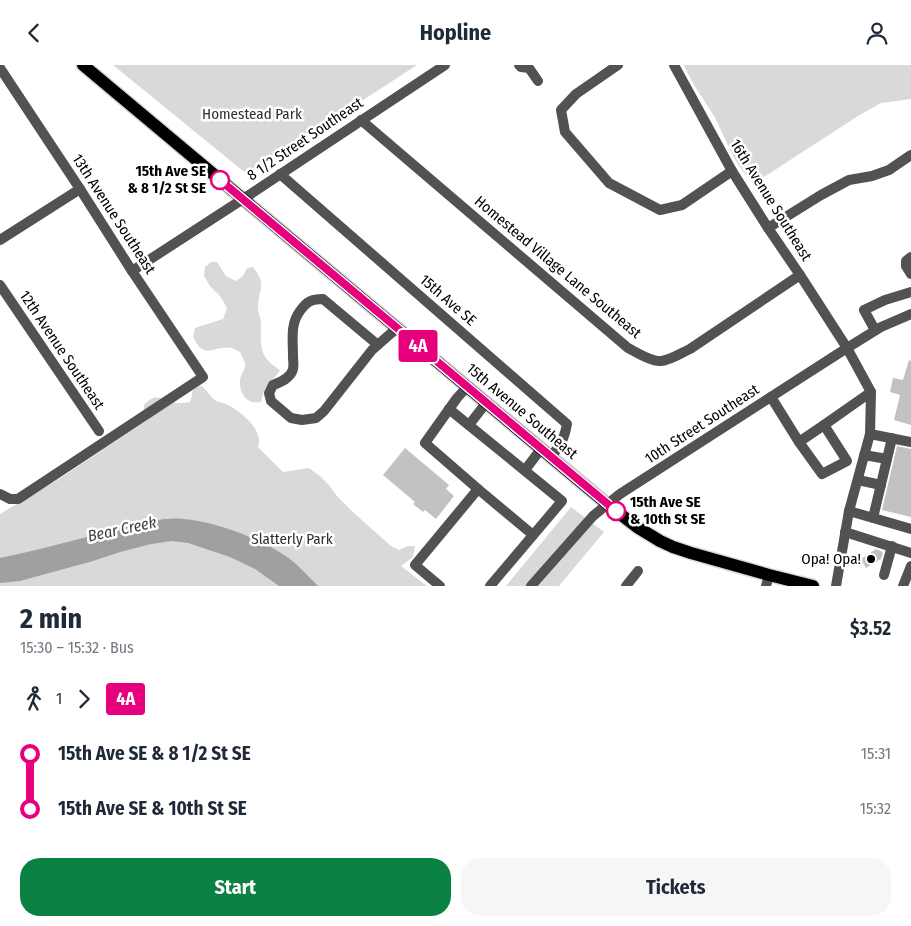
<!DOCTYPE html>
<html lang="en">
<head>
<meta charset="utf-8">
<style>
  body { margin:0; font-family:"Fira Sans Condensed",sans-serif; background:#f6f6f7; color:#1f2937; height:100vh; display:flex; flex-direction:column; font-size:19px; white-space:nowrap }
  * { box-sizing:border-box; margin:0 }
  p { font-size:16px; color:#747a83 }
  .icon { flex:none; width:28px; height:28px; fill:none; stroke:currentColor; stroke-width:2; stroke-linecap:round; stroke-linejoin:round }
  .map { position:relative; height:521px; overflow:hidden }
  .details { display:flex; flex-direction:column; background:#fff; flex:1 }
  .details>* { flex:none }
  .badge { padding:0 10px; border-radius:4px; font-size:18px; line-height:32px }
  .map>.badge { position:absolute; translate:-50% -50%; box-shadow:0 0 0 2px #fff }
  .legs { display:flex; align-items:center; gap:8px; height:55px; padding:0 20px; font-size:16px }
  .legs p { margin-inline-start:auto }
  .overview { display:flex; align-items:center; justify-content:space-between; height:85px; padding:0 20px }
  h1 { font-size:28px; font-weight:700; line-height:38px }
  .button { display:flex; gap:10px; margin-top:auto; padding:10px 20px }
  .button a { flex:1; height:58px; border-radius:20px; background:#0b8043; color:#fff; font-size:20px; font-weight:700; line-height:58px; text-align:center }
  .button a+a { background:#f6f6f7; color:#1f2937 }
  ul { padding:0 20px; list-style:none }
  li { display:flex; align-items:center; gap:18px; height:55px; font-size:19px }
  li i { display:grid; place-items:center; width:8px; height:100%; margin:0 6px; background:currentColor }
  li i::after { content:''; width:12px; height:12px; margin:-6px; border:4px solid; border-radius:50%; background:#fff }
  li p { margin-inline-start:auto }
  li:first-child i { background:linear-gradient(#0000 50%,currentColor 0) }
  li:last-child i { background:linear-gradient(currentColor 50%,#0000 0) }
  header { display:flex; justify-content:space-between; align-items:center; height:65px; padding:0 20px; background:#fff; font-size:22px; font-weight:700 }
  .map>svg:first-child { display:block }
  .green { fill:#d9d9d9 }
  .water { fill:#a0a0a0 }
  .building { fill:#c2c2c2 }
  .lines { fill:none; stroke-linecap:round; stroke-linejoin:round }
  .major-casing { stroke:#dbdbdb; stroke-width:15 }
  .minor { stroke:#525252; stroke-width:10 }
  .major { stroke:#000; stroke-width:12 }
  .line-1-casing { stroke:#fff; stroke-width:11 }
  .line-1 { stroke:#e6007e; stroke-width:8 }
  .stop-1-dot { fill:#fff; stroke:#e6007e; stroke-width:2.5 }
  .poi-dot { fill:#000; stroke:#fff; stroke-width:2 }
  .labels { text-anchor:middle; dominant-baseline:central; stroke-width:5; stroke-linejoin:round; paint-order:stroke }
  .park-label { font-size:15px; fill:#303030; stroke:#fff }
  .street-label { font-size:15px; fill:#000; stroke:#fff }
  .stop-label { font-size:15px; font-weight:bold; fill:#000; stroke:#fff; text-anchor:end }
  .poi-label { font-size:15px; fill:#000; stroke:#fff; text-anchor:end }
  .water-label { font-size:16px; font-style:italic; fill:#414141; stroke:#fff }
</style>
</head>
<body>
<header><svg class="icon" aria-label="back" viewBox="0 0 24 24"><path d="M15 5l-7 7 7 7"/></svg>Hopline<svg class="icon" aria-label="person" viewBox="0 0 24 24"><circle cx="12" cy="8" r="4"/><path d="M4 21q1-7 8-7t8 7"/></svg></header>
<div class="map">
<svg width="911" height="521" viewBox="0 0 911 521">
  <rect width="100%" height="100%" fill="#fff"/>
  <g class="green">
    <polygon points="113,0 417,0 248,110"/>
    <path d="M 684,0 L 911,0 L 911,34 L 881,38 L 858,51 L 767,110 C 761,113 755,116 749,112 C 736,104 722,65 714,51 C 704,34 691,18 684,0 Z"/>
    <path d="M 211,197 L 217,197 L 226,211 L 236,216 L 243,211 L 247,203 L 253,202 C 268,222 258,222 258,243 C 258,248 261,253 261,258 C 261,281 258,291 280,305 C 277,311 273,313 269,318 C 264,323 263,329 261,337 C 248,340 239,329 240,316 C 240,310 246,305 245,298 C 244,294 241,290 240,287 C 237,286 235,284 232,283 C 214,279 205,297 193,272 L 195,263 L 223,254 L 227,243 L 220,231 L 210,221 L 204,211 L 205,202 Z"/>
    <path d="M 201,321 C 207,324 209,331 215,335 C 219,338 225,338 230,341 C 242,348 264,365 258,382 L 283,407 L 309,403 L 320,411 L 329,420 L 337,431 L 355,449 L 391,481 L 399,485 L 408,481 L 415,481 L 413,492 L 401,501 L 427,521 L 0,521 L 0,449 L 56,416 L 149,354 L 144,346 L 144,340 C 155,327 160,334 173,337 C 179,339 184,338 190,337 C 194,328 189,324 201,321 Z"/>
    <polygon points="571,442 604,467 559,521 506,521"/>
  </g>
  <path class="water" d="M 164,454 C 171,454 177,453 183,454 C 213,456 260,473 284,490 C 297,498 307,510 318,521 L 279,521 L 255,504 L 230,492 L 188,478 L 172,476 L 151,479 L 120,487 L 93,496 L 20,516 L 0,518 L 0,493 C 55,482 109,464 164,454 Z"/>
  <g class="building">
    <polygon points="909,295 911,296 911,360 894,355 900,330 890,327 893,313 903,315"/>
    <polygon points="897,381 911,384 911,452 882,445"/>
    <polygon points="405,383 449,420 446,424 454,431 436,454 425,445 423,447 413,439 415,437 383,410"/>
    <polygon points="876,484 881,486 883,488 881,494 866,503 861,494"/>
  </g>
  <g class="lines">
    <g class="major-casing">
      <polyline id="major" points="83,0 607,439 637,462 660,476 673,482 691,488 769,510 813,521"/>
    </g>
    <g class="minor">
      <polyline points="519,0 521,2 529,3 538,16"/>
      <polyline points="618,0 576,29 561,45 565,67 609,118 660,145 682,140 732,106"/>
      <polyline points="674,0 732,106 768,163 800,210 847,283 871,327 870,369 849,446 836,521"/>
      <polyline points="0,3 80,124 132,206 203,312 18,434 10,434 0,429"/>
      <path d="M 361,55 L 628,283 C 636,287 652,297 661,296 C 671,295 681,288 690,284 L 800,210"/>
      <path d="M 280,109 L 567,359 C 564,375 561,379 551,392"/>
      <polyline points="768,163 821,130 849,115 872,111 889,105 911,90"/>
      <polyline points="0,175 80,124"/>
      <polyline points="911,192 906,196 906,201 911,209"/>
      <polyline points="132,206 243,134 445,0"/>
      <polyline points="0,220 99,366"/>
      <polyline points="875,265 864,245 885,235 911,227"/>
      <path d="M 378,280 L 323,234 C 312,234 307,236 300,246 C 290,259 293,275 293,292 C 293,295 294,300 293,304 C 291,313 281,317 273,320 L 269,328 L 271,336 L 291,353 L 302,355 L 316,353 L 324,346 L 372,285 L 397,263"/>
      <polyline points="771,332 799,377 822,409 847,396 824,360"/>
      <polyline points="449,344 562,436 490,521"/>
      <polyline points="469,360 486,338"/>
      <polyline points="870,369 911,377"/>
      <polyline points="799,377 824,360 871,327"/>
      <polyline points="864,390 887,394"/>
      <polyline points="525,405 541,384"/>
      <polyline points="858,415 881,420"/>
      <polyline points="478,424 533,470"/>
      <polyline points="849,446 911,464"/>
      <polyline points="873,453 892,373"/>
      <polyline points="845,467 911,488"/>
      <polyline points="884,510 892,481"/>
      <polyline points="440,521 415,500 478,424 425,378 457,333 467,322"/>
      <polyline points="531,521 593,451 620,429 847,283 881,262 911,249"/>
      <polyline points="626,521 638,506"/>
      <polyline points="766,521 769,510"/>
      <polyline points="903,521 911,501"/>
    </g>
    <use href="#major" class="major"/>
  </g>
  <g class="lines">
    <g class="line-1-casing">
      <polyline id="line-1" points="220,115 616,446"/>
    </g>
    <use href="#line-1" class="line-1"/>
  </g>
  <g class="stop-1-dot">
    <circle cx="220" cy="115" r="9"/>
    <circle cx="616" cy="446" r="9"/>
  </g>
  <circle class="poi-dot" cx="871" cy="494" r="5"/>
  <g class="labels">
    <g class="park-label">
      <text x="252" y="49">Homestead Park</text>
      <text x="292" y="474">Slatterly Park</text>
    </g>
    <g class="street-label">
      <text transform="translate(305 74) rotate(-34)">8 1/2 Street Southeast</text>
      <text transform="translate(771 135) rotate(58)">16th Avenue Southeast</text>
      <text transform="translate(114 149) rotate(57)">13th Avenue Southeast</text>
      <text transform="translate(558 202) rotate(40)">Homestead Village Lane Southeast</text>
      <text transform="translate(448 235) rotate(41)">15th Ave SE</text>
      <text transform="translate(62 285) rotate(56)">12th Avenue Southeast</text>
      <text transform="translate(522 346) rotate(40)">15th Avenue Southeast</text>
      <text transform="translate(702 359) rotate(-33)">10th Street Southeast</text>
    </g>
    <g class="stop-label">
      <text x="206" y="106">15th Ave SE<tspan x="206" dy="17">&amp; 8 1/2 St SE</tspan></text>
      <text x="630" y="437" text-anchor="start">15th Ave SE<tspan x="630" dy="17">&amp; 10th St SE</tspan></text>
    </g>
    <g class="poi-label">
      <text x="861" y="494">Opa! Opa!</text>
    </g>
    <g class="water-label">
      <text transform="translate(122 464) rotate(-12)">Bear Creek</text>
    </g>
  </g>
</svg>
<b class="badge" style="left:418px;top:281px;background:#e6007e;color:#fff">4A</b>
</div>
<section class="details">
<div class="overview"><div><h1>2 min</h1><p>15:30 – 15:32 · Bus</p></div><b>$3.52</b></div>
<div class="legs"><svg class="icon" aria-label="walk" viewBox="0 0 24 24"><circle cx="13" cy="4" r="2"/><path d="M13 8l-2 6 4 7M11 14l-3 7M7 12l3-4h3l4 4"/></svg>1<svg class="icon" aria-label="forward" viewBox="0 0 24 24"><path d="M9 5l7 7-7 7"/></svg><b class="badge" style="background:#e6007e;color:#fff">4A</b></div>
<ul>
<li><i style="color:#e6007e"></i><b>15th Ave SE &amp; 8 1/2 St SE</b><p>15:31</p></li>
<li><i style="color:#e6007e"></i><b>15th Ave SE &amp; 10th St SE</b><p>15:32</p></li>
</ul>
<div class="button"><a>Start</a><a>Tickets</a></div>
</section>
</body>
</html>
